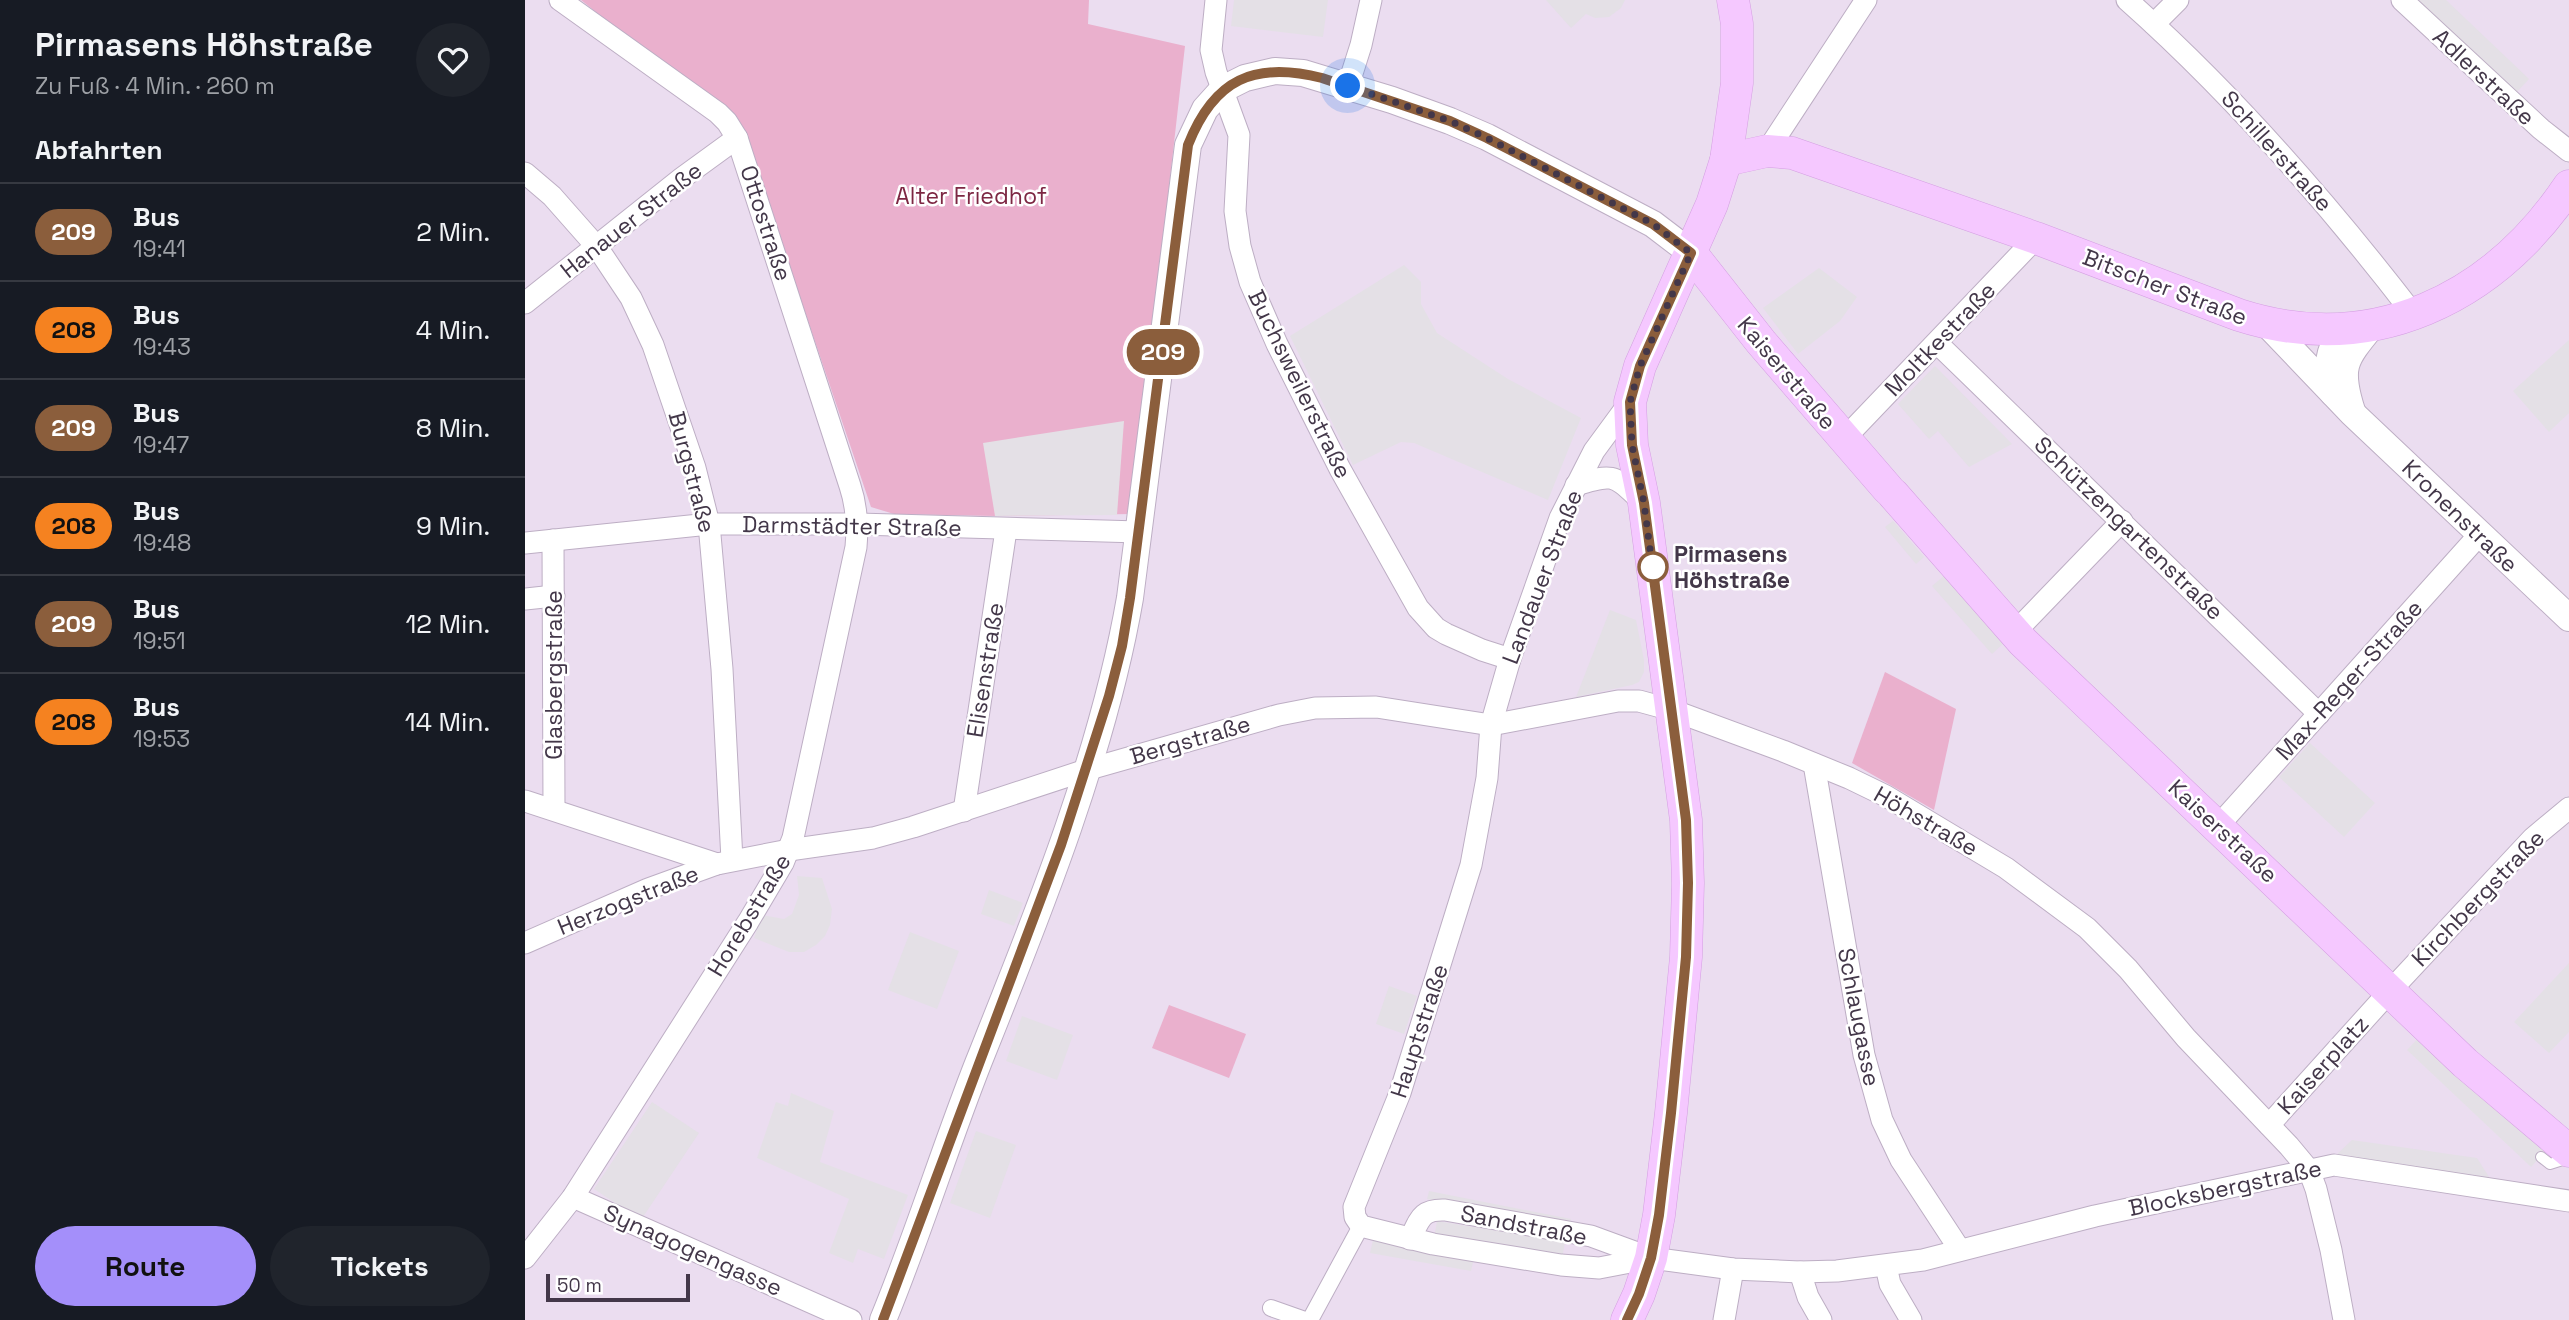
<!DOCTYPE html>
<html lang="de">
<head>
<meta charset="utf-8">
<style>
  body { margin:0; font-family:"Space Grotesk",sans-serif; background:#20242c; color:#f1f3f6; height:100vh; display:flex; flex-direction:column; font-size:26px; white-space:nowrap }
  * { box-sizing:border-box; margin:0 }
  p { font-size:23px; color:#9ea1a6 }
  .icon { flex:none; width:38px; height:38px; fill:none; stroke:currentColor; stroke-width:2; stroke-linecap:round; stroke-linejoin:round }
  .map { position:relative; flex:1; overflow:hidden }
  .sheet { display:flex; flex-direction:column; background:#171b24; width:525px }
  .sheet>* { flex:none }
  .badge { padding:0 14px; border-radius:23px; font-size:24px; line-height:46px }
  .scale { position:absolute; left:21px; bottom:18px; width:144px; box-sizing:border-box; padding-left:7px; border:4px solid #433749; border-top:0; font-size:19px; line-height:24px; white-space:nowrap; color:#433749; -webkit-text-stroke:5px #fff; paint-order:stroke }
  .you { position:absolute; width:35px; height:35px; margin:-18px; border:5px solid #fff; border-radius:50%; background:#1a73e8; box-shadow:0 0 0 10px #1a73e833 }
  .map>.badge { position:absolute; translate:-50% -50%; box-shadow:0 0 0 4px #fff }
  h2 { padding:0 35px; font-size:26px; line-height:63px }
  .round { display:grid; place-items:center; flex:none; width:74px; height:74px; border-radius:37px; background:#20242c }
  .overview { display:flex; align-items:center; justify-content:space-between; height:119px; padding:0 35px }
  h1 { font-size:33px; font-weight:600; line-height:52px }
  .button { display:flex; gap:14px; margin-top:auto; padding:14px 35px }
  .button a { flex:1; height:80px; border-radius:42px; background:#a48ffa; color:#111; font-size:28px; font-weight:600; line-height:80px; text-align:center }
  .button a+a { background:#20242c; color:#f1f3f6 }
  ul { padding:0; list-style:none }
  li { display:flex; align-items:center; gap:21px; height:98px; padding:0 35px; border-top:2px solid #363941 }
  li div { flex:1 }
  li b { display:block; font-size:26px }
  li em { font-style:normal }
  li .badge { min-width:77px; font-weight:700; text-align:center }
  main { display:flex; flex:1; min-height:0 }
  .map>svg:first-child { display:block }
  .residential { fill:#ebddf0 }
  .green { fill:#eab0cd }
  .parking { fill:#e4e0e6 }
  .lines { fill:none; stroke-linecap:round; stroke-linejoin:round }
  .service-casing { stroke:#bdaec4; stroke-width:12 }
  .pedestrian-casing { stroke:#bdaec4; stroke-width:18 }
  .minor-casing { stroke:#bdaec4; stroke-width:23 }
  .tertiary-casing { stroke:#bdaec4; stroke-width:28 }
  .secondary-casing { stroke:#d49fe2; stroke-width:33 }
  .service { stroke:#fff; stroke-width:10 }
  .pedestrian { stroke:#fff; stroke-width:16 }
  .minor { stroke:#fff; stroke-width:21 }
  .tertiary { stroke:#fff; stroke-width:26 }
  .secondary { stroke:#f5c8ff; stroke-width:32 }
  .line-casing { stroke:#fff; stroke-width:16 }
  .line { stroke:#8b5e3c; stroke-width:10 }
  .walk { stroke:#433749; stroke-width:7; stroke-dasharray:0 12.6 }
  .stop-dot { fill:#fff; stroke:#8b5e3c; stroke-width:3.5 }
  .labels { text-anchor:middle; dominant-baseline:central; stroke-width:5; stroke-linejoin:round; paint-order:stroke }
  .street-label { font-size:23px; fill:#433749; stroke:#fff }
  .park-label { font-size:23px; fill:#7d2743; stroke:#fff }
  .stop-label { font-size:23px; font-weight:bold; fill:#433749; stroke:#fff; text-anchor:start }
</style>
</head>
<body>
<main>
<section class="sheet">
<div class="overview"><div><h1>Pirmasens Höhstraße</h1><p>Zu Fuß · 4 Min. · 260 m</p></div><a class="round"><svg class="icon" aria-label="heart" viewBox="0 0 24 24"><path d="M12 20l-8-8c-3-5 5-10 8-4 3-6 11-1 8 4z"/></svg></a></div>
<h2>Abfahrten</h2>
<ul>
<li><span class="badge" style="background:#8b5e3c;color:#fff">209</span><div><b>Bus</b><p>19:41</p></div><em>2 Min.</em></li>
<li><span class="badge" style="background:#f58220;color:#111">208</span><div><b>Bus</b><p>19:43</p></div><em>4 Min.</em></li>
<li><span class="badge" style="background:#8b5e3c;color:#fff">209</span><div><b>Bus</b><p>19:47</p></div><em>8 Min.</em></li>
<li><span class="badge" style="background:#f58220;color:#111">208</span><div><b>Bus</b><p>19:48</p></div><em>9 Min.</em></li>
<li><span class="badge" style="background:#8b5e3c;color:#fff">209</span><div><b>Bus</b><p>19:51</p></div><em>12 Min.</em></li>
<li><span class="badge" style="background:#f58220;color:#111">208</span><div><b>Bus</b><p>19:53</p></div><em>14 Min.</em></li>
</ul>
<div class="button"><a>Route</a><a>Tickets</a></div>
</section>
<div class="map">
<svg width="2044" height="1320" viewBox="0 0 2044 1320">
  <rect width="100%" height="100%" fill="#f2e9f5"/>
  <rect class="residential" x="0" y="0" width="2044" height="1320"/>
  <g class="green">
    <polygon points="56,0 564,0 563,24 660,46 607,514 470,516 369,514 346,507 230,164 204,119"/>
    <polygon points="1360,672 1431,709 1409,810 1327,763"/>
    <polygon points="644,1005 721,1034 704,1078 627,1048"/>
  </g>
  <g class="parking">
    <polygon points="709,0 803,0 798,37 706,26"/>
    <polygon points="1021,0 1100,0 1096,8 1084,17 1070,18 1061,14 1046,28"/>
    <polygon points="1889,0 1921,0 2004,79 1989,95"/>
    <polygon points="879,265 896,282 896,304 912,333 983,379 1056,418 1023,500 889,443 876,442 828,465 765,336"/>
    <polygon points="1294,268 1332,297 1315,321 1273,354 1238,308"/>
    <polygon points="2044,340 2044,413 2024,432 1988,391"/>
    <polygon points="1410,366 1487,444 1444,467 1413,431 1404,439 1373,404"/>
    <polygon points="599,421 592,515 470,516 458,443"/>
    <polygon points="1368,521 1399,557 1391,564 1360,527"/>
    <polygon points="1420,575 1480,642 1467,654 1407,586"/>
    <polygon points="1085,610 1111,620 1119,660 1119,672 1114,682 1107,685 1051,697"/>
    <polygon points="1785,743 1850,803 1819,837 1754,777"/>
    <polygon points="272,876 297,878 307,909 305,925 300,936 291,945 279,952 264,952 229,938 237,915 259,919 267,914 274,895"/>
    <polygon points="464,890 498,903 489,926 456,914"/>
    <polygon points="385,932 434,951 412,1009 363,990"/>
    <polygon points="2044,963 2044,1032 2024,1053 1989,1022"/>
    <polygon points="864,986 892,996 879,1034 851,1024"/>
    <polygon points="497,1016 548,1035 532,1080 481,1061"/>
    <polygon points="1897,1034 2021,1151 2006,1167 1882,1050"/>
    <polygon points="266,1093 309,1111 295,1162 383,1195 359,1259 333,1249 328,1263 304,1253 324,1199 232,1158 251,1102 263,1106"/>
    <polygon points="127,1102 174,1133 116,1220 69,1189"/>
    <polygon points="451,1131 491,1145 465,1218 425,1203"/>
    <polygon points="1827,1140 1952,1158 1966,1180 1809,1157"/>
    <polygon points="904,1191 1046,1219 1044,1227 902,1199"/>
    <polygon points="912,1221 1040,1242 1036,1265 908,1244"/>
    <polygon points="848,1240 949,1258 946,1271 845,1253"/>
  </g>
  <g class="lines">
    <g class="service-casing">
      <polyline id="service" points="2016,1157 2025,1164 2044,1158"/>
    </g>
    <g class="pedestrian-casing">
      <g id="pedestrian">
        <polyline points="746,1308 780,1320"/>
        <polyline points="785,1320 836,1226"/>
      </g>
    </g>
    <g class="minor-casing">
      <g id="minor">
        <polyline points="691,0 686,50 691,72 714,135 710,211 715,246 725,282 752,344 815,469 893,608 911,628 921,634 957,650 985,659"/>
        <path d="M 1602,0 C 1709,95 1802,202 1889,315"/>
        <polyline points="1877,0 2016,129 2044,151"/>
        <polyline points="1629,24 1653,0"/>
        <polyline points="823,86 836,45 846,0"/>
        <polyline points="1242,151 1341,0"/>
        <polyline points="0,173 27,196 72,247 106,298 128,345 170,468 184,524 197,669 207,860"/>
        <polyline points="0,303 157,178 212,138"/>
        <polyline points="1412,343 1794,714"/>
        <polyline points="1105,402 1069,451 1035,518 985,659 966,725 962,778 946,865 875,1093 829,1207 830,1217 836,1226 908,1244 1036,1265 1074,1268 1126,1258"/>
        <polyline points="1318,440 1511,238"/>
        <path d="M 1051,485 C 1091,472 1089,476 1119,503"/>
        <polyline points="28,540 29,809"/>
        <polyline points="0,543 184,524 333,524 614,532"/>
        <polyline points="0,599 29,596"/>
        <polyline points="1489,633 1597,521"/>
        <polyline points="1289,764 1339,1055 1357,1120 1376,1160 1435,1250"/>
        <polyline points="0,801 192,864"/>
        <polyline points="439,811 481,530"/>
        <polyline points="1693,826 1955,534"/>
        <polyline points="0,943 123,889 192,864 264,850 348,838 388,827 561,770 754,715 790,708 851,707 966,725 1093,701 1114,701 1147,710 1258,751 1324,778 1361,796 1481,868 1562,928 1603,969 1661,1038 1764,1146 1784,1170 1791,1189 1806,1250 1819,1320"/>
        <polyline points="1744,1125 1865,991 2008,838 2044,808"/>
        <polyline points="48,1197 326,1320"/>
        <path d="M 885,1239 C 895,1219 896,1209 920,1210 L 1066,1236 L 1126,1258 L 1208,1269 L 1275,1272 L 1312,1271 L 1398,1260 L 1570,1216 L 1809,1165 L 2044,1201"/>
        <path d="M 0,1258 L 48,1197 L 223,922 L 258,863 L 268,838 L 331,547 C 333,525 332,507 325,486 L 212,138 L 202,122 L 193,113 L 35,0"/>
        <polyline points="1361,1266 1365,1284 1386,1320"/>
        <polyline points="1275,1272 1283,1297 1296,1320"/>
        <polyline points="1199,1320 1208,1269"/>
      </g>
    </g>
    <g class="tertiary-casing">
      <g id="tertiary">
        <polyline points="1742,324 1827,413 2044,618"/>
        <path d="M 1808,393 C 1800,368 1803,351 1817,330"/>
        <path d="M 1827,411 C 1813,367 1819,360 1847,326"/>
        <path d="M 358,1320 C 393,1235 420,1147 454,1061 C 513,914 578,754 605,598 L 663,145 L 680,109 L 698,89 L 720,78 L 750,71 L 778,73 L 867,100 L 925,121 L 962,137 L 1128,224 L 1166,253"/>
      </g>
    </g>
    <g class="secondary-casing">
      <g id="secondary">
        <path d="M 1201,160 L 1242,151 L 1267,153 L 1511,238 L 1714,315 C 1848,358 1968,299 2044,186"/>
        <polyline points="1166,253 1236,342 1363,489"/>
        <polyline points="1368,494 1498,642 1940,1063 2044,1151"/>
        <polyline points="1102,1320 1114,1294 1126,1258 1134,1215 1146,1113 1161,957 1163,883 1161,820 1119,503 1107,445 1105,402 1115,366 1187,204 1201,160 1212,83 1212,24 1208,0"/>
      </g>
    </g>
    <use href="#service" class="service"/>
    <use href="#pedestrian" class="pedestrian"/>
    <use href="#minor" class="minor"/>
    <use href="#tertiary" class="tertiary"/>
    <use href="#secondary" class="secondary"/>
  </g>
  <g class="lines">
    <g class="line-casing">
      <path id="line" d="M 358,1320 L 536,845 L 584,696 L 597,646 L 605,598 L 663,145 C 689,79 729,61 797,78 L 925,121 L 962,138 L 1128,224 L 1166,253 L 1115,366 L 1105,402 L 1107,445 L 1119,503 L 1161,820 L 1163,883 L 1161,957 L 1146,1113 L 1134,1215 L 1126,1258 L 1114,1294 L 1102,1320"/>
    </g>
    <use href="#line" class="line"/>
    <polyline class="walk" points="823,86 925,121 962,138 1128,224 1166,253 1115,366 1105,402 1107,445 1119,503 1129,580 1128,567"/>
  </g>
  <circle class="stop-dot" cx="1128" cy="567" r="14"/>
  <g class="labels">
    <g class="street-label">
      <text transform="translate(1959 77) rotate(43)">Adlerstraße</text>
      <text transform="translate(1752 151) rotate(48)">Schillerstraße</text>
      <text transform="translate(106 220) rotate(-38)">Hanauer Straße</text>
      <text transform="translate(241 223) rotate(72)">Ottostraße</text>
      <text transform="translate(1640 287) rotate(21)">Bitscher Straße</text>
      <text transform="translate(1415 339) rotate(-46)">Moltkestraße</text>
      <text transform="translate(1262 373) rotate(50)">Kaiserstraße</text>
      <text transform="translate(775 384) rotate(64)">Buchsweilerstraße</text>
      <text transform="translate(167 472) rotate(75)">Burgstraße</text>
      <text transform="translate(1935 516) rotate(44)">Kronenstraße</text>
      <text transform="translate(327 526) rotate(1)">Darmstädter Straße</text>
      <text transform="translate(1604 528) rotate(44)">Schützengartenstraße</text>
      <text transform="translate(1017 577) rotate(-69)">Landauer Straße</text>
      <text transform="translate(460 670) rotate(-81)">Elisenstraße</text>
      <text transform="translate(29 675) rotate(-90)">Glasbergstraße</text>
      <text transform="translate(1824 680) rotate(-48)">Max-Reger-Straße</text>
      <text transform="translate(665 740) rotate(-16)">Bergstraße</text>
      <text transform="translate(1401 821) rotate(30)">Höhstraße</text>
      <text transform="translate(1698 831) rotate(43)">Kaiserstraße</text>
      <text transform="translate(1953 898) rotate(-46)">Kirchbergstraße</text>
      <text transform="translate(103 900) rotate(-22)">Herzogstraße</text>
      <text transform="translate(224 915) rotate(-59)">Horebstraße</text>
      <text transform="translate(1334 1017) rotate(79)">Schlaugasse</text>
      <text transform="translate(894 1031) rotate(-72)">Hauptstraße</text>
      <text transform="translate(1798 1065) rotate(-48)">Kaiserplatz</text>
      <text transform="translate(1700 1188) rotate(-12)">Blocksbergstraße</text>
      <text transform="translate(999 1225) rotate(11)">Sandstraße</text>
      <text transform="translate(168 1250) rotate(24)">Synagogengasse</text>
    </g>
    <g class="park-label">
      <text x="446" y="196">Alter Friedhof</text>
    </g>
    <g class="stop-label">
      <text x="1149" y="554">Pirmasens<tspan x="1149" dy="26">Höhstraße</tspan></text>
    </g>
  </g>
</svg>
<div class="scale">50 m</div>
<div class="you" style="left:823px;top:86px"></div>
<b class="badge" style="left:638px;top:352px;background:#8b5e3c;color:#fff">209</b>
</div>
</main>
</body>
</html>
